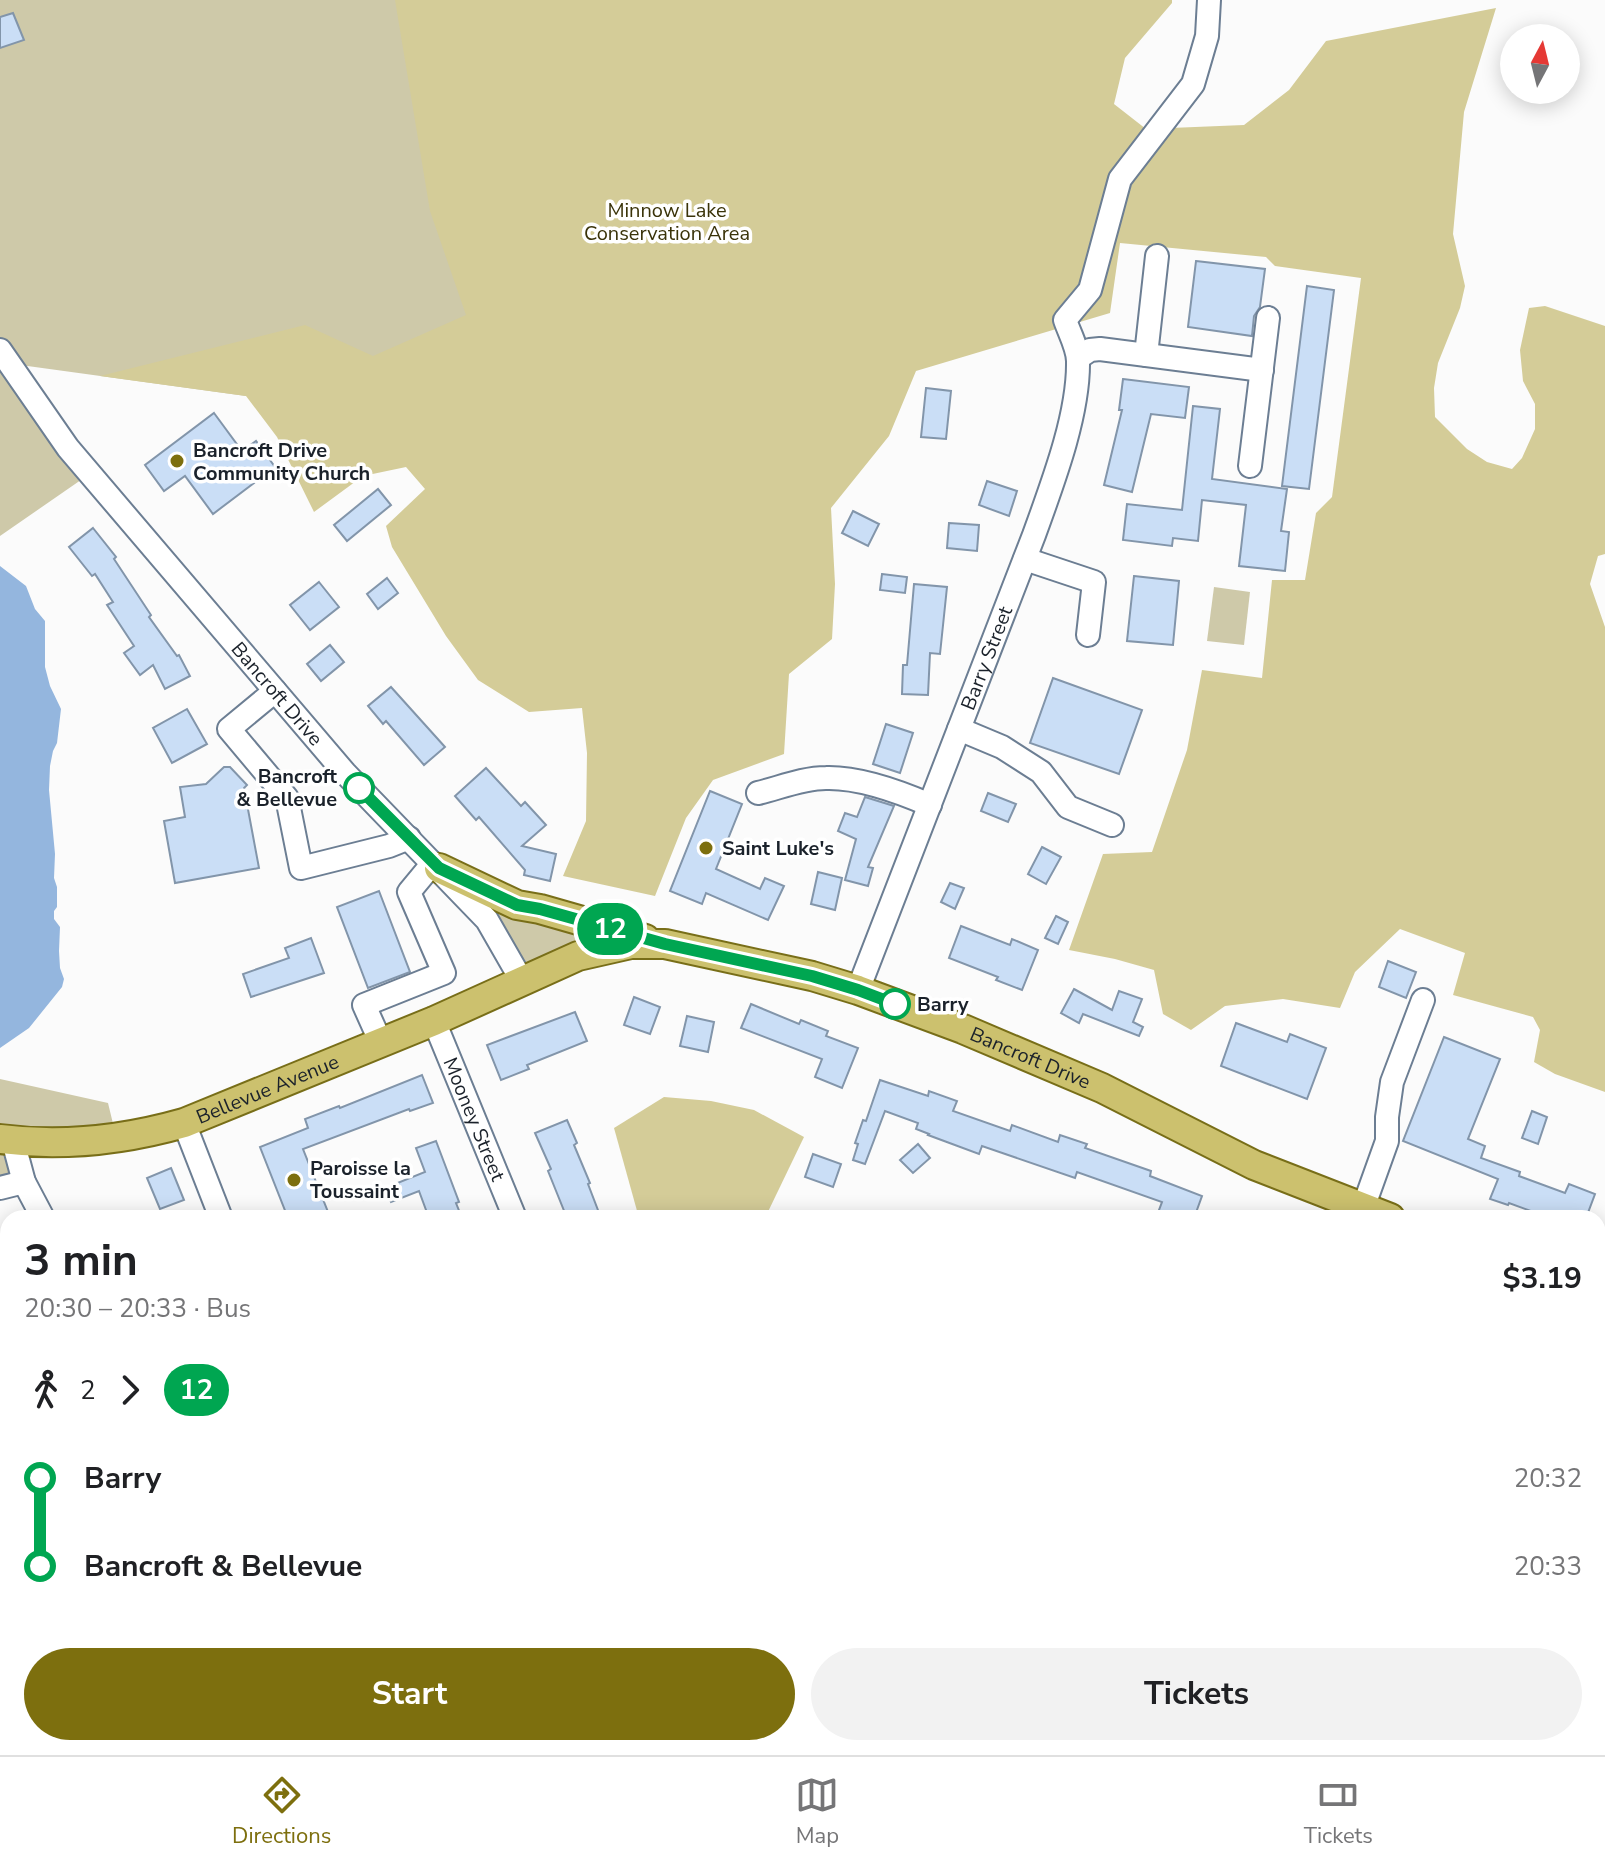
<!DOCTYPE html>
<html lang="en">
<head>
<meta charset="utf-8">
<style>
  body { margin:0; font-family:"Nunito Sans",sans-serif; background:#f2f2f2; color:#202124; height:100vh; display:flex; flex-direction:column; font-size:30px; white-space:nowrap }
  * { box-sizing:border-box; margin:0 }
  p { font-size:26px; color:#757577 }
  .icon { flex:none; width:44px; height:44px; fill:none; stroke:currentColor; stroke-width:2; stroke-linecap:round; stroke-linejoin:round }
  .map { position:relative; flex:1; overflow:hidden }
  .details { position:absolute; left:0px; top:1210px; width:1606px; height:546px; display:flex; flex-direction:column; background:#fff; border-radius:24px 24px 0 0; box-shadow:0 4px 20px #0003 }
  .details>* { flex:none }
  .badge { padding:0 16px; border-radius:26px; font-size:28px; line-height:52px }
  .needle { width:52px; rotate:7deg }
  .controls { position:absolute; left:1500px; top:24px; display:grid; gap:16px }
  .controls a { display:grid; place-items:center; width:80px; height:80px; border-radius:50%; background:#fff; box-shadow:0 4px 20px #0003; font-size:40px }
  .map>.badge { position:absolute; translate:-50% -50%; box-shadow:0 0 0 4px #fff }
  .legs { display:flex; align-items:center; gap:12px; height:88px; padding:0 24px; font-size:26px }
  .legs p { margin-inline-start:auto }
  .overview { display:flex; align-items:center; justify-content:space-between; height:136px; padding:0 24px }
  h1 { font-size:44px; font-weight:700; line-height:60px }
  .button { display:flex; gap:16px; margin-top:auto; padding:16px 24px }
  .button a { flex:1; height:92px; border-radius:48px; background:#7d6f0e; color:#fff; font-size:32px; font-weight:700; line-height:92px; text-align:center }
  .button a+a { background:#f2f2f2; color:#202124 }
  ul { padding:0 24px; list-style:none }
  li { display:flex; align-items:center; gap:28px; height:88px; font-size:30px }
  li i { display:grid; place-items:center; width:12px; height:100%; margin:0 10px; background:currentColor }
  li i::after { content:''; width:20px; height:20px; margin:-10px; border:6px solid; border-radius:50%; background:#fff }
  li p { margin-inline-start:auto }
  li:first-child i { background:linear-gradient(#0000 50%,currentColor 0) }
  li:last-child i { background:linear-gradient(currentColor 50%,#0000 0) }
  .tab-bar { display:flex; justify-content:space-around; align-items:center; height:112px; border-top:2px solid #e0e0e0; background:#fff; font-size:22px; color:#757577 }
  .tab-bar a { display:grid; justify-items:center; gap:4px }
  .tab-bar .current { color:#7d6f0e }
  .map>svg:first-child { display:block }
  .green { fill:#cec9a9 }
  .forest { fill:#d4cc98 }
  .water { fill:#94b6de }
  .building { fill:#cadef6; stroke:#8295aa; stroke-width:2 }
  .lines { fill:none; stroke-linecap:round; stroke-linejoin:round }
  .minor-casing { stroke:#6c7e93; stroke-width:26 }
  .major-casing { stroke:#786e18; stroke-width:32 }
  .minor { stroke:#fff; stroke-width:22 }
  .major { stroke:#ccc16e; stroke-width:28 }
  .line-1-casing { stroke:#fff; stroke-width:18 }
  .line-1 { stroke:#00a651; stroke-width:12 }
  .poi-dot { fill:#7d6f0e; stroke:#fff; stroke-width:3 }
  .stop-1-dot { fill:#fff; stroke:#00a651; stroke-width:4 }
  .labels { text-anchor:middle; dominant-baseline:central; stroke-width:7; stroke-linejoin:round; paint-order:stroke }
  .park-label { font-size:20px; fill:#3a3309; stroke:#fff }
  .poi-label { font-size:20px; font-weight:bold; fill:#1b222b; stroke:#fff; text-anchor:start }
  .street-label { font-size:20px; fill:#1b222b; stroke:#fff }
  .stop-label { font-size:20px; font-weight:bold; fill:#1b222b; stroke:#fff; text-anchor:end }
</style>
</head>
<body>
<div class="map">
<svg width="1605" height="1755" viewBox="0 0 1605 1755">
  <rect width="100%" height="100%" fill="#fbfbfb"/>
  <g class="green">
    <polygon points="0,0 921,0 857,466 246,396 13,364 91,473 0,536"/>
    <polygon points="1214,587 1250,592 1244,645 1207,641"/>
    <polygon points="439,867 664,943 523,979"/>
    <polygon points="0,1079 108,1103 116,1136 12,1139 22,1181 0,1186"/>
    <polygon points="719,1748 973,1748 983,1755 716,1755"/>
  </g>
  <g class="forest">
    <polygon points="395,0 1172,0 1172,3 1125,58 1114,104 1146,129 1244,125 1289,90 1326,41 1496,8 1464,112 1453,234 1465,286 1460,308 1438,363 1434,388 1435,417 1467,449 1487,462 1512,469 1522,458 1535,429 1535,404 1523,381 1520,350 1529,308 1545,306 1605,326 1605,554 1598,556 1590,584 1605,627 1605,1092 1555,1074 1534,1062 1540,1030 1533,1017 1453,995 1465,953 1400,929 1355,972 1340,1008 1283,999 1225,1006 1191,1030 1163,1014 1154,970 1115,959 1069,950 1103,854 1152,852 1187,750 1202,670 1262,678 1272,580 1305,580 1316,513 1332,497 1361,278 1275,266 1266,257 1120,243 1110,313 916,371 889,436 831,508 835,584 832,639 789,674 784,754 713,780 686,818 655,896 563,876 586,821 587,753 582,708 529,712 478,680 446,636 392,547 386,526 425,489 406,467 363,476 314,512 277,437 246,396 100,376 305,325 373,356 466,315 430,211"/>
    <polygon points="664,1097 711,1101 754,1110 804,1137 765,1218 639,1218 614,1128"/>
    <polygon points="0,1327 8,1328 8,1748 265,1748 267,1755 0,1755"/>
    <polygon points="534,1748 719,1748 716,1755 535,1755"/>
    <polygon points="973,1748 1138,1748 1132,1755 983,1755"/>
  </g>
  <polygon class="water" points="0,566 26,586 35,609 45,621 45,667 50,686 61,709 57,743 53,751 50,766 49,790 55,854 54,878 57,887 57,907 54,911 54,919 60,927 59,951 60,968 64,979 62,987 29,1028 0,1048"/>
  <g class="building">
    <polygon points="13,13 24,40 0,48 0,17"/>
    <polygon points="1196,261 1265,269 1260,307 1254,316 1252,336 1188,327"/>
    <polygon points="1307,286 1334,290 1309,489 1282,486"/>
    <polygon points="1123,379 1189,387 1185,418 1151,414 1132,492 1104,485 1122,410 1119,410"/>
    <polygon points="926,388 951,391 946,439 921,437"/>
    <polygon points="1193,406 1220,409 1212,479 1287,489 1281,531 1289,532 1285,571 1239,566 1246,505 1202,500 1198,541 1173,538 1172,546 1123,540 1127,504 1182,510"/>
    <polygon points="214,413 242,451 256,441 275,467 213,514 185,476 164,491 145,465"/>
    <polygon points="987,481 1017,491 1009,516 979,505"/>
    <polygon points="378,489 391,505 347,541 334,525"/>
    <polygon points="853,511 879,524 868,546 842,533"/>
    <polygon points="949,523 979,525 977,551 947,548"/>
    <polygon points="93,528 116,557 114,559 151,615 149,617 177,656 179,655 190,676 165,689 153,665 140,675 124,653 134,646 107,605 113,602 95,574 92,576 69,547"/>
    <polygon points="882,574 907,577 905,593 880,590"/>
    <polygon points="1134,576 1179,581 1173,645 1127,641"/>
    <polygon points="387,578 398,593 378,609 367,594"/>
    <polygon points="319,582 339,607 310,630 290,605"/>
    <polygon points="914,584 947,587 940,654 930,653 928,695 902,694 903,665 907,665"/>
    <polygon points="330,645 344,662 321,681 307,664"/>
    <polygon points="1053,678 1142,710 1119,774 1030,743"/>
    <polygon points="391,687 445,747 424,765 386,721 383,724 368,706"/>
    <polygon points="187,709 207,744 172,763 153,728"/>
    <polygon points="886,724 913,733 900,773 873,764"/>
    <polygon points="224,767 230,767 247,785 244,788 259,868 175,883 164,821 185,817 180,787 206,784"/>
    <polygon points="486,768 521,806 525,802 546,825 522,846 556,854 550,881 524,875 525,870 479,817 476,820 455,796"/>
    <polygon points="710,791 742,804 716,869 760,889 765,878 784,886 768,920 706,893 702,904 670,891"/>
    <polygon points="988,793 1016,804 1008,822 981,811"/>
    <polygon points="865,797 894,806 868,867 873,868 868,886 845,880 856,839 838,831 845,813 857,817"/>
    <polygon points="1042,847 1061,857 1046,884 1028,874"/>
    <polygon points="818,872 842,878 835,910 811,904"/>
    <polygon points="950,883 964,888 955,909 941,902"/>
    <polygon points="379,891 410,972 368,988 337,907"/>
    <polygon points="1056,916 1068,922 1058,944 1045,938"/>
    <polygon points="961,926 1010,945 1012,939 1038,950 1022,990 996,980 998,977 949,958"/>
    <polygon points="311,938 324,973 251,997 243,974 289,958 285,948"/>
    <polygon points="1388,961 1416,972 1406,998 1379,987"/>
    <polygon points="1074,989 1112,1010 1119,991 1142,999 1133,1022 1143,1027 1139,1036 1083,1014 1079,1023 1061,1013"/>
    <polygon points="634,997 660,1007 650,1034 624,1025"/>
    <polygon points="751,1004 799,1024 801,1020 828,1031 826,1036 858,1048 842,1088 815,1077 822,1059 741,1028"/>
    <polygon points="575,1012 587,1041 527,1065 529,1069 501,1080 487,1045"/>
    <polygon points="687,1016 714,1022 708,1052 680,1046"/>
    <polygon points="1236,1023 1287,1042 1290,1034 1326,1048 1307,1099 1221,1066"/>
    <polygon points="1444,1037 1500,1059 1468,1139 1485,1146 1481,1158 1520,1172 1519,1176 1565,1193 1569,1184 1595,1194 1586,1218 1550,1218 1509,1203 1508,1205 1490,1199 1498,1179 1403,1141"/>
    <polygon points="422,1075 433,1103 410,1111 409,1109 303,1149 328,1212 314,1218 288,1218 260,1147 308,1128 305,1119 339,1106 340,1108"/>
    <polygon points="880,1080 928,1096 929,1091 957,1101 953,1111 1010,1131 1012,1125 1058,1142 1060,1135 1087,1144 1085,1148 1151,1171 1150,1176 1202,1196 1194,1218 1156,1218 1162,1202 1077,1172 1075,1178 982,1146 979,1154 928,1135 929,1134 916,1129 918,1123 885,1111 865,1164 853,1160 858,1144 855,1143 863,1120 866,1121"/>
    <polygon points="1532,1111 1547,1117 1538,1144 1522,1138"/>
    <polygon points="567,1120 577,1143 574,1145 590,1183 588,1184 601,1218 567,1218 548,1171 551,1169 535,1133"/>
    <polygon points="436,1141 459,1202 456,1203 462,1218 429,1218 419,1191 391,1202 385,1188 425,1172 416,1148"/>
    <polygon points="918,1144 930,1158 913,1173 900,1160"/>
    <polygon points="813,1154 841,1164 833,1187 805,1177"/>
    <polygon points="171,1168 184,1200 160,1209 147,1178"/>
  </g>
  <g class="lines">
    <g class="minor-casing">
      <g id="minor">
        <path id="s1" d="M 0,350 L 68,448 L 345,773 L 487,920 L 522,981"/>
        <polyline points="1146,355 1157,256"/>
        <polyline points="1078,358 1090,350 1100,349 1262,370"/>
        <polyline points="1250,466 1268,318"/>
        <polyline points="1025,559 1094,582 1088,635"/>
        <polyline points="275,691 229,729 287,798 301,868 389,846 409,838"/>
        <polyline points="959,729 1002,747 1041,772 1068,807 1112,825"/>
        <path d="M 758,793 C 779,788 803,778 826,778 C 859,777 900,792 930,805"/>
        <path id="s2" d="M 858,990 L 1034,535 C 1052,485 1079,415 1078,361 C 1078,348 1069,332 1065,320 L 1090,290 L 1120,179 L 1193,84 L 1207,36 L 1209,0"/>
        <path id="s3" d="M 434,1021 L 515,1218"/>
        <polyline points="381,1043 364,1005 444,973 409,892 433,863"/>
        <polyline points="184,1123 221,1218"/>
        <polyline points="13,1141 24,1182 43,1218"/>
        <polyline points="0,1188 24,1182"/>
        <polyline points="1363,1208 1387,1141 1387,1117 1392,1082 1423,1000"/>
        <polyline points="1598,1659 1605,1660"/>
        <polyline points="416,1748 416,1755"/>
        <polyline points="858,1755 860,1748"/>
        <polyline points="1263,1755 1263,1748"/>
        <polyline points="1514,1755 1517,1748"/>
      </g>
    </g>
    <g class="major-casing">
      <g id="major">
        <polyline points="439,868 517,905 540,909 645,939"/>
        <path id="s4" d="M 0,1139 C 62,1147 124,1140 184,1123 L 434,1021 L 578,956 L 631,944 L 665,944 L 812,976 L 858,990 L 963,1029 L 1102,1088 L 1254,1165 L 1390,1218"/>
        <polyline points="1598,1293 1605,1295"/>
      </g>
    </g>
    <use href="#minor" class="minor"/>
    <use href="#major" class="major"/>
  </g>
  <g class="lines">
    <g class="line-1-casing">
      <polyline id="line-1" points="359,788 439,868 517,905 540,909 665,944 812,976 858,990 895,1004"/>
    </g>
    <use href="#line-1" class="line-1"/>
  </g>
  <g class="poi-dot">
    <circle cx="177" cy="461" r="8"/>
    <circle cx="706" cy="848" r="8"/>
    <circle cx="294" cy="1180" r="8"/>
  </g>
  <g class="stop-1-dot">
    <circle cx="359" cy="788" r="14"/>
    <circle cx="895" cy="1004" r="14"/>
  </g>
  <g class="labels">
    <g class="park-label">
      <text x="667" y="210">Minnow Lake<tspan x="667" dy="23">Conservation Area</tspan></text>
    </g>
    <g class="poi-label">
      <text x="193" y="450">Bancroft Drive<tspan x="193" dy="23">Community Church</tspan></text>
      <text x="722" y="848">Saint Luke's</text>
      <text x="310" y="1168">Paroisse la<tspan x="310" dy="23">Toussaint</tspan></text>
    </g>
    <g class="street-label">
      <text stroke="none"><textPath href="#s2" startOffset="356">Barry Street</textPath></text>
      <text stroke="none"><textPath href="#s1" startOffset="442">Bancroft Drive</textPath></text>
      <text stroke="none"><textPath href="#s4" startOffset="1086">Bancroft Drive</textPath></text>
      <text stroke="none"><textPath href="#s4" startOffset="276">Bellevue Avenue</textPath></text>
      <text stroke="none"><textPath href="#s3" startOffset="106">Mooney Street</textPath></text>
    </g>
    <g class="stop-label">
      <text x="337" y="776">Bancroft<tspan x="337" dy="23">&amp; Bellevue</tspan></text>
      <text x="917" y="1004" text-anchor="start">Barry</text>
    </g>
  </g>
</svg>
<div class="controls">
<a><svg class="needle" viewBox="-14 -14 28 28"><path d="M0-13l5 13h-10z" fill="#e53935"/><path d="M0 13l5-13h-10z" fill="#757577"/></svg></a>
</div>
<b class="badge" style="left:610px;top:929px;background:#00a651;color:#fff">12</b>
<section class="details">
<div class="overview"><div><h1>3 min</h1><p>20:30 – 20:33 · Bus</p></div><b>$3.19</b></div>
<div class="legs"><svg class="icon" aria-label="walk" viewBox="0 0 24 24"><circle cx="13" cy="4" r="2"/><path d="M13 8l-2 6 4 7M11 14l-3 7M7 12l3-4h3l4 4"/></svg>2<svg class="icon" aria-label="forward" viewBox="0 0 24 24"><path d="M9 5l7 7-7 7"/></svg><b class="badge" style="background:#00a651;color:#fff">12</b></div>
<ul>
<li><i style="color:#00a651"></i><b>Barry</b><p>20:32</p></li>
<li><i style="color:#00a651"></i><b>Bancroft &amp; Bellevue</b><p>20:33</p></li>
</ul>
<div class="button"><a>Start</a><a>Tickets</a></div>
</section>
</div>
<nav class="tab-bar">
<a class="current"><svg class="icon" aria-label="directions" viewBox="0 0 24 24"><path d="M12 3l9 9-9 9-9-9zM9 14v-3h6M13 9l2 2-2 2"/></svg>Directions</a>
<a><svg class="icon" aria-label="map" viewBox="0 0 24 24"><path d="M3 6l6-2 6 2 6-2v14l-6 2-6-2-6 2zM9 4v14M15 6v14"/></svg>Map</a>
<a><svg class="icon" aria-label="tickets" viewBox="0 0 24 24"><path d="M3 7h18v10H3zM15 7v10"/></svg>Tickets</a>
</nav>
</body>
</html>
